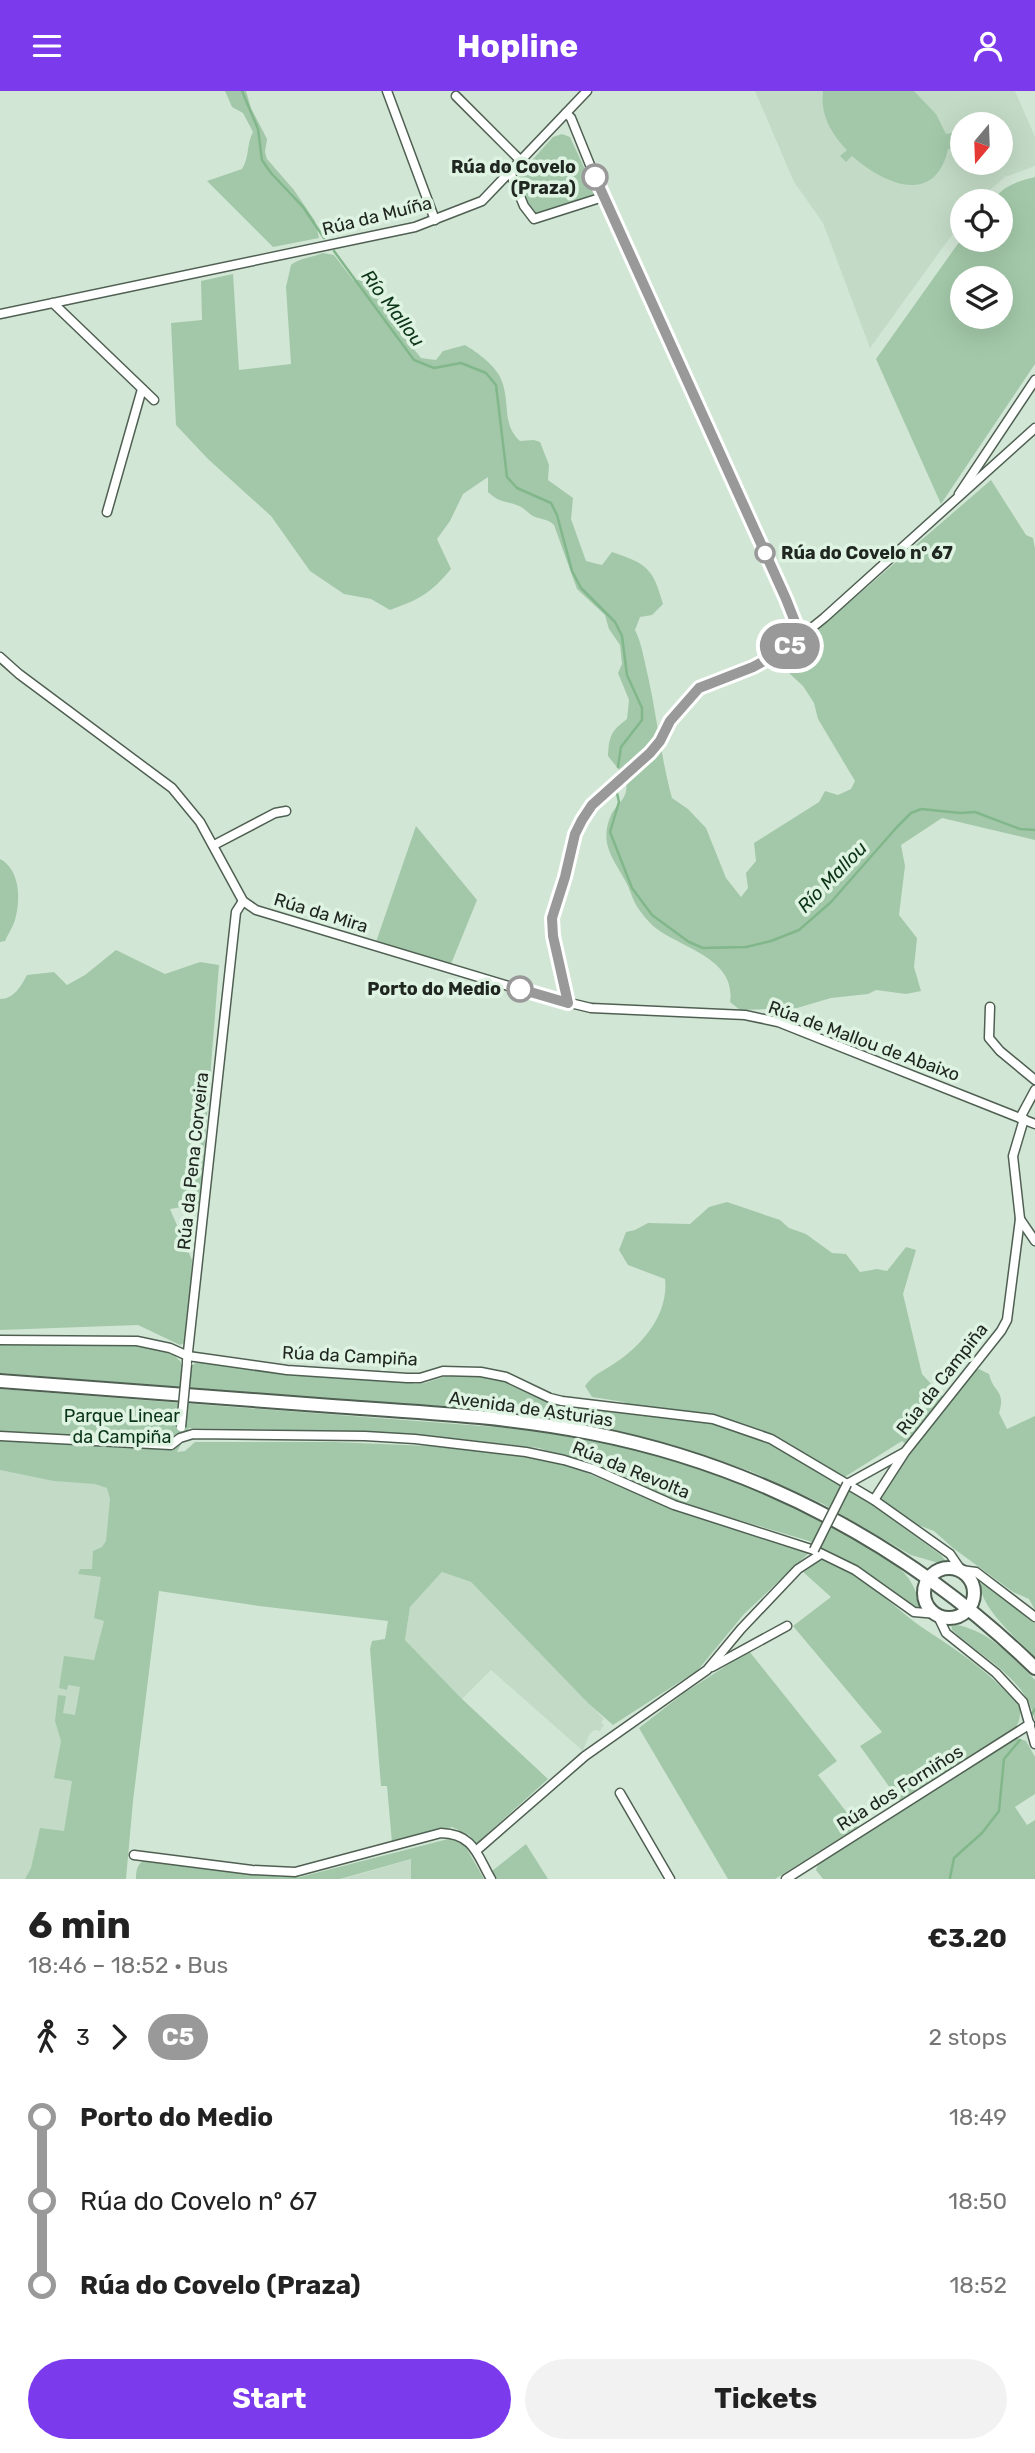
<!DOCTYPE html>
<html lang="en">
<head>
<meta charset="utf-8">
<style>
  body { margin:0; font-family:Rubik,sans-serif; background:#f2f2f2; color:#222; height:100vh; display:flex; flex-direction:column; font-size:26px; white-space:nowrap }
  * { box-sizing:border-box; margin:0 }
  p { font-size:23px; color:#767676 }
  .icon { flex:none; width:38px; height:38px; fill:none; stroke:currentColor; stroke-width:2; stroke-linecap:round; stroke-linejoin:round }
  .map { position:relative; height:1788px; overflow:hidden }
  .side { display:flex; flex-direction:column; background:#fff; flex:1 }
  .side>* { flex:none }
  .badge { padding:0 14px; border-radius:23px; font-size:24px; line-height:46px }
  .needle { width:46px; rotate:199deg }
  .tools { position:absolute; left:950px; top:21px; display:grid; gap:14px }
  .tools a { display:grid; place-items:center; width:63px; height:63px; border-radius:50%; background:#fff; box-shadow:0 7px 28px #0002; font-size:35px }
  .map>.badge { position:absolute; translate:-50% -50%; box-shadow:0 0 0 4px #fff }
  .legs { display:flex; align-items:center; gap:10px; height:77px; padding:0 28px; font-size:23px }
  .legs p { margin-inline-start:auto }
  .head { display:flex; align-items:center; justify-content:space-between; height:119px; padding:0 28px }
  h1 { font-size:38px; font-weight:700; line-height:52px }
  .cta { display:flex; gap:14px; margin-top:auto; padding:14px 28px }
  .cta a { flex:1; height:80px; border-radius:42px; background:#7c3aed; color:#fff; font-size:28px; font-weight:700; line-height:80px; text-align:center }
  .cta a+a { background:#f2f2f2; color:#222 }
  ul { padding:0 28px; list-style:none }
  li { display:flex; align-items:center; gap:24px; height:84px; font-size:26px }
  li i { display:grid; place-items:center; width:10px; height:100%; margin:0 9px; background:currentColor }
  li i::after { content:''; width:18px; height:18px; margin:-9px; border:5px solid; border-radius:50%; background:#fff }
  li p { margin-inline-start:auto }
  li:first-child i { background:linear-gradient(#0000 50%,currentColor 0) }
  li:last-child i { background:linear-gradient(currentColor 50%,#0000 0) }
  header { display:flex; justify-content:space-between; align-items:center; height:91px; padding:0 28px; background:#7c3aed; color:#fff; font-size:32px; font-weight:700 }
  .map>svg:first-child { display:block }
  .built { fill:#c3dbc6; fill-rule:evenodd }
  .green { fill:#a3c8a9; fill-rule:evenodd }
  .lines { fill:none; stroke-linecap:round; stroke-linejoin:round }
  .stream { stroke:#81b78b; stroke-width:2.5 }
  .minor-casing { stroke:#4f6052; stroke-width:11 }
  .primary-casing { stroke:#4f6052; stroke-width:16 }
  .minor { stroke:#fff; stroke-width:8 }
  .primary { stroke:#fff; stroke-width:12 }
  .minor-bridge-casing { stroke:#4f6052; stroke-width:11; stroke-linecap:butt }
  .minor-bridge { stroke:#fff; stroke-width:8 }
  .line-1-casing { stroke:#fff; stroke-width:16 }
  .line-1 { stroke:#999; stroke-width:10 }
  .stop-1-dot { fill:#fff; stroke:#999; stroke-width:3.5 }
  .labels { text-anchor:middle; dominant-baseline:central; stroke-width:7; stroke-linejoin:round; paint-order:stroke }
  .stop-label { font-size:18px; font-weight:bold; fill:#202721; stroke:#dff3e2; text-anchor:end }
  .street-label { font-size:18px; fill:#202721; stroke:#dff3e2 }
  .park-label { font-size:18px; fill:#0a3417; stroke:#dff3e2 }
  .water-label { font-size:19px; font-style:italic; fill:#0c3518; stroke:#dff3e2 }
</style>
</head>
<body>
<header><svg class="icon" aria-label="menu" viewBox="0 0 24 24"><path d="M4 6h16M4 12h16M4 18h16"/></svg>Hopline<svg class="icon" aria-label="person" viewBox="0 0 24 24"><circle cx="12" cy="8" r="4"/><path d="M4 21q1-7 8-7t8 7"/></svg></header>
<div class="map">
<svg width="1035" height="1788" viewBox="0 0 1035 1788">
  <rect width="100%" height="100%" fill="#d2e6d5"/>
  <g class="built">
    <path d="M 755,0 L 1015,0 L 1035,46 L 1035,75 L 1005,86 L 977,110 L 962,110 L 962,130 L 870,257 L 823,132 L 794,91 ZM 962,33 L 1001,33 L 1001,72 L 962,72 Z"/>
    <polygon points="0,1353 116,1364 107,1661 40,1788 0,1788"/>
    <polygon points="442,1481 471,1491 604,1628 601,1631 604,1634 600,1640 594,1639 589,1644 583,1660 491,1579 462,1608 405,1549 410,1516"/>
    <polygon points="412,1768 411,1788 340,1788 346,1787"/>
  </g>
  <g class="green">
    <path d="M 225,0 L 246,0 L 251,17 L 267,48 L 265,61 L 267,68 L 294,99 L 315,130 L 319,147 L 273,156 L 207,90 L 242,78 C 250,65 246,54 253,41 L 243,22 L 232,16 Z"/>
    <path d="M 823,0 L 914,0 L 936,23 L 946,43 L 957,41 L 958,43 L 962,42 L 962,57 L 948,58 C 935,116 884,93 852,65 L 846,71 L 840,65 L 847,59 C 831,43 820,23 823,0 Z"/>
    <polygon points="562,43 570,46 594,98 594,103 587,108 539,123 532,121 516,87 553,46"/>
    <path d="M 1035,86 L 1035,273 L 941,413 L 876,268 L 962,147 L 1001,149 L 1001,110 L 992,110 C 1003,95 1018,90 1035,86 ZM 1001,187 L 1001,226 L 962,226 L 962,187 Z"/>
    <path d="M 323,162 L 334,164 L 354,190 L 361,188 L 368,191 L 375,200 L 392,223 L 393,232 L 421,267 L 436,269 L 443,260 L 465,254 C 477,261 496,275 501,288 C 511,311 501,333 520,350 L 534,349 L 540,351 L 549,374 L 548,389 L 573,407 L 571,428 L 586,470 L 602,474 L 612,461 C 648,473 653,478 663,513 L 652,524 L 640,526 L 635,539 C 642,553 644,569 648,585 C 657,626 661,667 672,707 L 688,718 L 706,737 L 726,787 L 741,806 L 748,797 L 746,782 L 756,770 L 754,752 L 819,711 L 825,700 L 838,704 L 851,698 L 855,690 L 818,628 L 814,612 L 803,595 L 790,583 L 786,566 L 991,389 L 1026,444 L 1033,447 L 1035,457 L 1035,749 L 942,727 L 901,754 L 905,775 L 899,824 L 917,847 L 914,876 L 921,900 L 906,903 L 876,899 L 868,903 L 831,907 L 797,917 L 740,919 L 730,911 C 737,866 678,857 652,834 C 647,829 642,823 638,817 C 633,810 631,801 627,793 C 615,769 598,754 611,724 C 616,713 629,708 626,691 C 624,683 613,672 608,665 C 609,645 611,640 627,628 L 629,609 L 618,582 L 622,573 L 620,554 L 609,538 L 605,524 L 577,498 L 554,434 C 547,427 541,429 533,425 C 528,422 524,417 519,415 C 505,409 501,413 488,401 L 488,386 L 463,403 L 450,430 L 437,448 L 451,478 C 430,503 420,508 390,519 L 371,508 L 344,503 L 310,480 L 271,425 L 208,368 L 176,334 L 171,232 L 202,229 L 201,190 L 233,183 L 239,279 L 291,273 L 286,196 L 291,174 C 300,167 313,166 323,162 Z"/>
    <polygon points="416,735 477,809 451,873 376,851"/>
    <path d="M 0,768 C 20,778 21,809 15,829 C 13,836 8,843 5,850 L 0,851 Z"/>
    <path d="M 116,859 L 165,883 L 200,871 L 219,874 L 200,1113 L 170,1118 L 192,1169 L 191,1201 L 186,1251 L 180,1254 L 138,1234 L 0,1239 L 0,908 C 14,908 21,895 27,884 L 54,881 L 67,894 L 85,884 Z"/>
    <path d="M 727,1111 L 780,1129 L 789,1137 L 806,1143 L 832,1162 L 846,1163 L 860,1181 L 877,1178 L 887,1180 L 906,1156 L 916,1159 L 903,1203 L 922,1283 L 943,1306 L 962,1283 L 979,1278 L 989,1283 C 994,1303 1006,1299 999,1322 L 1007,1338 L 1035,1325 L 1035,1519 L 1029,1508 L 1013,1501 L 953,1457 L 934,1440 L 918,1434 L 881,1411 L 879,1407 L 913,1359 L 902,1350 L 843,1387 L 853,1400 L 941,1464 L 946,1470 L 942,1473 L 911,1464 L 823,1413 L 750,1380 L 672,1354 L 596,1335 L 485,1320 L 0,1282 L 0,1252 L 136,1253 L 174,1264 L 182,1272 L 193,1274 L 197,1271 L 272,1280 L 407,1290 L 415,1293 L 425,1292 L 453,1283 L 477,1283 L 508,1291 L 570,1317 L 634,1321 L 624,1311 L 592,1306 L 585,1295 C 593,1283 604,1280 615,1272 C 643,1254 669,1222 665,1188 L 628,1174 L 619,1159 L 626,1141 L 635,1139 L 648,1132 L 690,1133 L 709,1116 Z"/>
    <path d="M 0,1298 L 508,1337 C 628,1350 760,1387 862,1453 C 878,1463 898,1472 909,1488 C 915,1496 918,1508 922,1517 L 919,1519 L 877,1488 L 809,1450 L 672,1409 L 626,1386 L 539,1357 L 458,1348 L 335,1340 L 189,1337 L 177,1361 L 185,1360 L 195,1351 L 334,1351 L 429,1355 L 505,1362 L 573,1376 L 682,1422 L 809,1462 L 744,1523 L 698,1579 L 613,1634 L 588,1612 L 471,1491 L 442,1481 L 410,1516 L 405,1549 L 462,1608 L 548,1688 L 476,1753 L 469,1744 L 452,1736 L 392,1752 L 387,1695 L 381,1695 L 370,1558 L 372,1550 L 385,1548 L 388,1530 L 259,1515 L 159,1500 L 133,1710 L 126,1788 L 25,1788 L 31,1777 L 40,1737 L 64,1740 L 72,1690 L 54,1687 L 61,1650 L 55,1630 L 58,1604 L 66,1605 L 63,1622 L 75,1624 L 80,1596 L 68,1594 L 67,1599 L 59,1597 L 64,1565 L 94,1569 L 104,1530 L 94,1527 L 101,1486 L 78,1483 L 80,1478 L 92,1478 L 93,1460 L 102,1456 L 106,1450 L 110,1408 L 107,1397 L 95,1393 L 54,1390 L 0,1379 Z"/>
    <path d="M 819,1468 C 861,1478 891,1516 926,1539 C 964,1564 991,1582 1021,1617 L 1019,1630 L 1015,1638 L 901,1710 L 898,1708 L 860,1655 L 882,1641 L 793,1535 L 831,1506 L 802,1480 Z"/>
    <path d="M 981,1492 L 987,1494 L 1035,1532 L 1035,1566 C 1020,1551 977,1514 981,1492 Z"/>
    <path d="M 951,1533 C 986,1537 1011,1564 1035,1589 L 1035,1631 C 1029,1589 981,1566 952,1539 Z"/>
    <polygon points="749,1560 837,1670 818,1684 858,1736 775,1788 728,1788 639,1637 684,1602"/>
    <polygon points="1017,1647 1026,1650 1035,1666 1035,1703 1015,1716 1027,1734 1035,1729 1035,1788 823,1788 816,1779 818,1773"/>
    <path d="M 452,1747 L 463,1751 L 484,1788 L 411,1788 L 411,1768 L 340,1788 L 136,1788 C 136,1779 137,1772 146,1769 L 282,1786 L 300,1786 Z"/>
    <polygon points="526,1753 548,1788 497,1788 492,1780"/>
  </g>
  <g class="lines">
    <g class="stream">
      <polyline points="242,0 258,38 262,69 271,82 303,116 324,147"/>
      <polyline points="334,160 414,269 434,277 461,272 486,282 496,294 507,386 517,397 551,412 557,424 572,480 581,497 615,531 622,545 627,584 642,617 642,629 621,656 618,676"/>
      <polyline points="617,702 619,711 610,741 632,797 652,824 689,851 703,857 746,856 771,850 799,839 831,811 897,736 911,722 921,718 960,722 975,721 1020,738 1035,739"/>
      <polyline points="1032,1623 1035,1618"/>
      <polyline points="950,1787 954,1767 982,1742 999,1720 1004,1668 1020,1649"/>
    </g>
    <g class="minor-casing">
      <g id="minor">
        <polyline points="387,0 435,129"/>
        <polyline points="456,5 521,70"/>
        <polyline points="566,22 571,27 603,106 786,508 801,546"/>
        <polyline points="510,81 524,115 534,128 603,106"/>
        <polyline points="53,212 154,309"/>
        <polyline points="0,223 415,136 482,110 587,0"/>
        <polyline points="959,403 1035,289"/>
        <polyline points="107,421 142,298"/>
        <polyline points="0,566 19,583 172,697 200,731 243,810 256,819 545,906 591,917 745,924 778,931 1035,1033"/>
        <polyline points="214,754 275,722 286,720"/>
        <polyline points="568,912 553,845 552,827 575,743 592,714 616,691 640,673 660,651 669,630 699,597 753,576 783,560 824,527 1035,337"/>
        <polyline points="990,916 989,947 1000,960 1035,989"/>
        <polyline points="1020,1027 1035,999"/>
        <polyline points="1020,1128 1035,1150"/>
        <polyline points="0,1249 137,1250 170,1257 188,1265 287,1279 407,1287 420,1287 443,1280 481,1281 506,1286 550,1307 562,1310 713,1328 771,1348 874,1409 950,1463 961,1479 976,1481 1035,1526"/>
        <polyline points="187,1270 236,821 243,810"/>
        <polyline points="0,1345 171,1354 180,1347 193,1343 365,1345 415,1348 526,1361 564,1369 593,1378 674,1414 814,1459 855,1479 914,1521 937,1523 946,1542 996,1582 1023,1611 1035,1653"/>
        <polyline points="847,1393 903,1362"/>
        <polyline points="874,1409 905,1361 1001,1240 1007,1229 1020,1128 1013,1065 1024,1028"/>
        <polyline points="712,1576 787,1535"/>
        <polyline points="620,1702 670,1788"/>
        <polyline points="477,1759 585,1665 707,1579 741,1538 798,1478 821,1463"/>
        <path d="M 134,1764 L 252,1779 L 295,1781 L 441,1742 C 474,1743 477,1764 491,1788"/>
        <polyline points="786,1788 1030,1633"/>
      </g>
    </g>
    <g class="primary-casing">
      <g id="primary">
        <path d="M 0,1290 C 111,1298 221,1307 332,1315 C 418,1321 506,1325 591,1342 C 760,1375 912,1457 1035,1577"/>
        <circle cx="949" cy="1502" r="25"/>
      </g>
    </g>
    <use href="#minor" class="minor"/>
    <use href="#primary" class="primary"/>
    <g class="minor-bridge-casing">
      <g id="minor-bridge">
        <polyline points="181,1336 187,1273"/>
        <polyline points="814,1459 847,1393"/>
      </g>
    </g>
    <use href="#minor-bridge" class="minor-bridge"/>
  </g>
  <g class="lines">
    <g class="line-1-casing">
      <polyline id="line-1" points="520,898 568,912 553,845 552,827 565,786 575,743 582,729 592,714 650,662 660,650 670,630 699,597 753,576 783,560 801,546 786,508 595,86"/>
    </g>
    <use href="#line-1" class="line-1"/>
  </g>
  <g class="stop-1-dot">
    <circle cx="595" cy="86" r="12"/>
    <circle cx="765" cy="462" r="9"/>
    <circle cx="520" cy="898" r="12"/>
  </g>
  <g class="labels">
    <g class="stop-label">
      <text x="576" y="76">Rúa do Covelo<tspan x="576" dy="21">(Praza)</tspan></text>
      <text x="781" y="462" text-anchor="start">Rúa do Covelo nº 67</text>
      <text x="501" y="898">Porto do Medio</text>
    </g>
    <g class="street-label">
      <text transform="translate(377 125) rotate(-14)">Rúa da Muíña</text>
      <text transform="translate(321 822) rotate(17)">Rúa da Mira</text>
      <text transform="translate(864 950) rotate(20)">Rúa de Mallou de Abaixo</text>
      <text transform="translate(193 1070) rotate(-84)">Rúa da Pena Corveira</text>
      <text transform="translate(350 1265) rotate(3)">Rúa da Campiña</text>
      <text transform="translate(942 1288) rotate(-52)">Rúa da Campiña</text>
      <text transform="translate(531 1318) rotate(8)">Avenida de Asturias</text>
      <text transform="translate(631 1379) rotate(22)">Rúa da Revolta</text>
      <text transform="translate(900 1697) rotate(-32)">Rúa dos Forniños</text>
    </g>
    <g class="park-label">
      <text x="122" y="1325">Parque Linear<tspan x="122" dy="21">da Campiña</tspan></text>
    </g>
    <g class="water-label">
      <text transform="translate(393 217) rotate(53)">Río Mallou</text>
      <text transform="translate(832 786) rotate(-46)">Río Mallou</text>
    </g>
  </g>
</svg>
<div class="tools">
<a><svg class="needle" viewBox="-14 -14 28 28"><path d="M0-13l5 13h-10z" fill="#e53935"/><path d="M0 13l5-13h-10z" fill="#767676"/></svg></a>
<a><svg class="icon" aria-label="locate" viewBox="0 0 24 24"><circle cx="12" cy="12" r="6"/><path d="M12 2v4M12 18v4M2 12h4M18 12h4"/></svg></a>
<a><svg class="icon" aria-label="layers" viewBox="0 0 24 24"><path d="M12 4l9 5-9 5-9-5zM3 14l9 5 9-5"/></svg></a>
</div>
<b class="badge" style="left:790px;top:555px;background:#999;color:#fff">C5</b>
</div>
<section class="side">
<div class="head"><div><h1>6 min</h1><p>18:46 – 18:52 · Bus</p></div><b>€3.20</b></div>
<div class="legs"><svg class="icon" aria-label="walk" viewBox="0 0 24 24"><circle cx="13" cy="4" r="2"/><path d="M13 8l-2 6 4 7M11 14l-3 7M7 12l3-4h3l4 4"/></svg>3<svg class="icon" aria-label="forward" viewBox="0 0 24 24"><path d="M9 5l7 7-7 7"/></svg><b class="badge" style="background:#999;color:#fff">C5</b><p>2 stops</p></div>
<ul>
<li><i style="color:#999"></i><b>Porto do Medio</b><p>18:49</p></li>
<li><i style="color:#999"></i><span>Rúa do Covelo nº 67</span><p>18:50</p></li>
<li><i style="color:#999"></i><b>Rúa do Covelo (Praza)</b><p>18:52</p></li>
</ul>
<div class="cta"><a>Start</a><a>Tickets</a></div>
</section>
</body>
</html>
